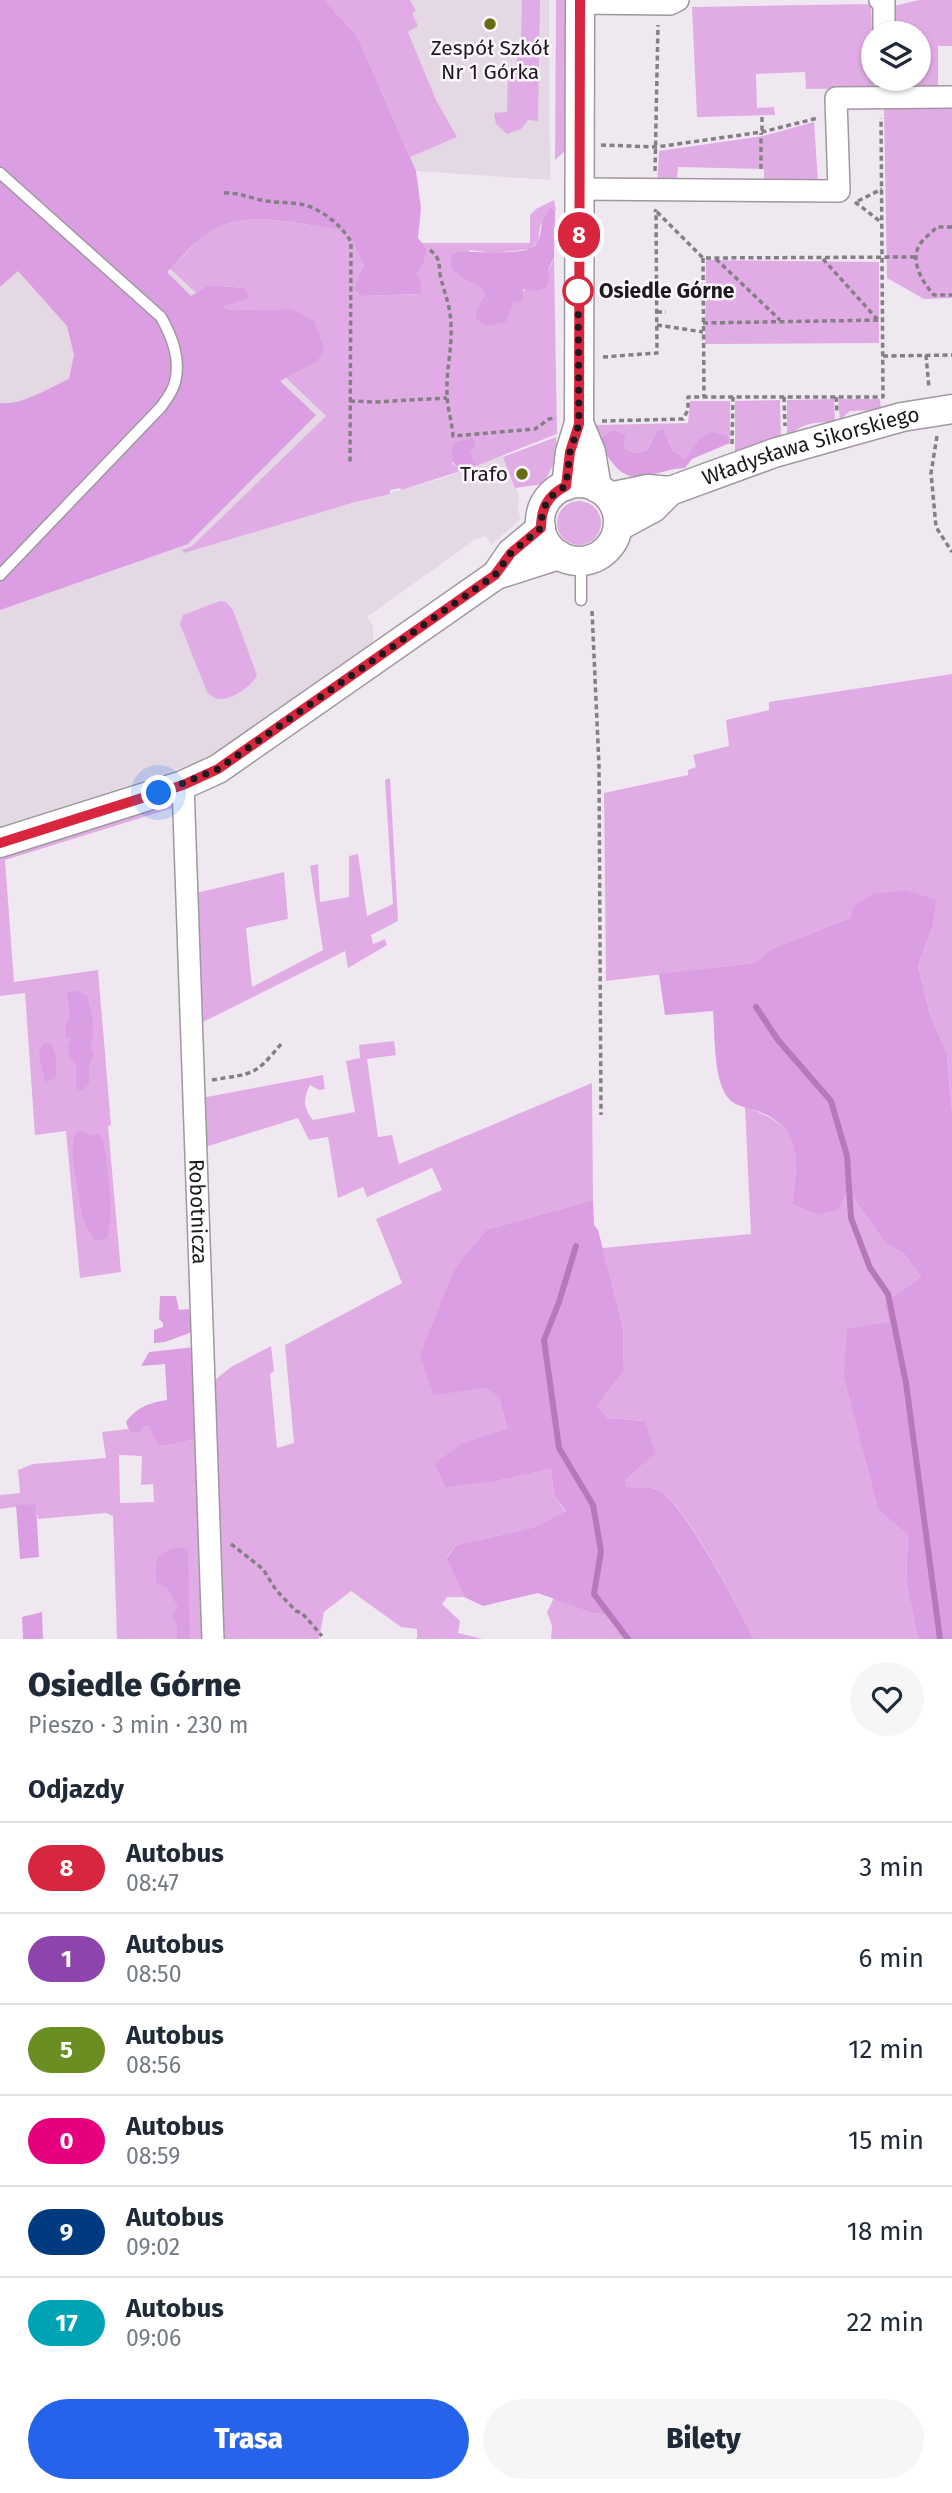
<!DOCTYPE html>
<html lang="pl">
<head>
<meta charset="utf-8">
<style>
  body { margin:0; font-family:"Fira Sans",sans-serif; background:#f6f6f7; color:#1f2937; height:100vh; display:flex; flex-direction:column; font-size:26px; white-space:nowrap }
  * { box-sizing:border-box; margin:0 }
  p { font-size:23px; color:#747a83 }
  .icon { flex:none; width:38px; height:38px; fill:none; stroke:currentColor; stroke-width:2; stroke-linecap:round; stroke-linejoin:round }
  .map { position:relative; height:1639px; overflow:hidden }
  .panel { display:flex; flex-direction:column; background:#fff; flex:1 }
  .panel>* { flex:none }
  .badge { padding:0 14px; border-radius:23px; font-size:24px; line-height:46px }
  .tools { position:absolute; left:861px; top:21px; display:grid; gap:14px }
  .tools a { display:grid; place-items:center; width:70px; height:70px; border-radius:50%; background:#fff; box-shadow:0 2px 5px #0004; font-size:35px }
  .you { position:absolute; width:35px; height:35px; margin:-18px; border:5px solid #fff; border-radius:50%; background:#1a73e8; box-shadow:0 0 0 10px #1a73e833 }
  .map>.badge { position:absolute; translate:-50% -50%; box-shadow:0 0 0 4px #fff }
  h2 { padding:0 28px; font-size:26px; line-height:63px }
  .round { display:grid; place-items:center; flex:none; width:74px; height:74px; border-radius:37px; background:#f6f6f7 }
  .summary { display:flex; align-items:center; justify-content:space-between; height:119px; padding:0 28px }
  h1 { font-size:33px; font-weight:800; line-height:52px }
  .primary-button { display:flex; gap:14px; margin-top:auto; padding:14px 28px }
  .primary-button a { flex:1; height:80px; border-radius:42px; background:#2563eb; color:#fff; font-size:28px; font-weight:800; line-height:80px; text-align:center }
  .primary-button a+a { background:#f6f6f7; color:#1f2937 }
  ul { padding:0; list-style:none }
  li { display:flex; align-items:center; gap:21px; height:91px; padding:0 28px; border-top:2px solid #e0e1e3 }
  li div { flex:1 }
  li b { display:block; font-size:26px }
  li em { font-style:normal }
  li .badge { min-width:77px; font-weight:700; text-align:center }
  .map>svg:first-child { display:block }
  .built { fill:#e5d8e5 }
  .green { fill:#e1ace6; fill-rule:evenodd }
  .forest { fill:#dc9ee2 }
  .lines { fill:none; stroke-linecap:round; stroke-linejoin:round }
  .stream { stroke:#b579ba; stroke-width:6 }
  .lane-casing { stroke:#9f989f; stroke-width:13 }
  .street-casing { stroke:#9f989f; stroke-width:24 }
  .secondary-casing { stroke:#9f989f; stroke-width:31 }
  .path { stroke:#847f84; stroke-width:3.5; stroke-dasharray:5 3.5; stroke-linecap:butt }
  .lane { stroke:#fff; stroke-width:10 }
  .street { stroke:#fff; stroke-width:21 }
  .secondary { stroke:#fff; stroke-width:28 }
  .line-casing { stroke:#fff; stroke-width:16 }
  .line { stroke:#d7263d; stroke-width:10 }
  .walk { stroke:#1c1a1d; stroke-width:7; stroke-dasharray:0 12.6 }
  .poi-dot { fill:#656c11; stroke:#fdf6fd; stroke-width:2.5 }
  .stop-dot { fill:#fff; stroke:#d7263d; stroke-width:3.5 }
  .labels { text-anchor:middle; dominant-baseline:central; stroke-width:5; stroke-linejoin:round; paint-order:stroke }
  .poi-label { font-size:21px; fill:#1c1a1d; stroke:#fdf6fd }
  .stop-label { font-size:21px; font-weight:bold; fill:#1c1a1d; stroke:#fdf6fd; text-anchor:start }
  .street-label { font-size:21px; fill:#1c1a1d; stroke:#fdf6fd }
</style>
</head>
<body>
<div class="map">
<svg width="952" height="1639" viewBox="0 0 952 1639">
  <rect width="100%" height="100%" fill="#f0e8f0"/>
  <g class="built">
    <polygon points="324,0 549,0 550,180 416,171"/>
    <polygon points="0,109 326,416 192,546 183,550 447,477 502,455 519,495 518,510 521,519 491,545 486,536 476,539 367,617 373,626 373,646 210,759 0,827"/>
  </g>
  <g class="green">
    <polygon points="324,0 410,0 416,11 412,13 418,26 408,32 436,100 457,137 410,157 357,36"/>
    <polygon points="522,0 540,0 538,121 528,120 521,129 507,134 496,124 494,113 507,112 508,72 517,72 517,49 521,48"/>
    <polygon points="556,0 570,0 568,148 555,160"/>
    <polygon points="919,0 952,0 952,46 938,46 938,89 893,89 894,79 919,79 919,33 894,33 894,6"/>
    <polygon points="871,4 874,88 806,89 805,72 756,74 757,108 774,107 775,115 697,117 692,7"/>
    <polygon points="884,109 952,109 952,298 924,299 887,278"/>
    <polygon points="814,122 818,182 764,189 764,169 678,167 676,189 657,187 659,151 763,136"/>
    <path d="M 554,200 L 556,210 L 555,211 L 552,208 L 540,226 L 538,242 L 530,249 L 493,253 L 470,250 L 455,273 C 466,279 480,283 485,295 L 477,308 L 513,302 L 526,288 L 536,291 L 551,266 L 554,257 L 557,434 L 476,466 L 469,450 L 452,463 L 461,471 L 401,490 L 400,488 L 390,490 L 390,494 L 352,503 L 184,553 L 182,550 L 192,546 L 326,416 L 286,378 L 317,362 L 292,309 L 227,310 L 221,306 L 244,288 L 208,285 L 196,293 L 170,269 C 182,258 193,244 205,234 C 243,206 305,226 349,231 L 364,265 L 362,296 L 420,294 L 417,275 L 424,263 L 427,249 L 422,243 L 530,243 L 530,215 L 536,209 Z"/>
    <polygon points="706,260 879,262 879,343 705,344"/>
    <path d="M 834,399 L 835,422 C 813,422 804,423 787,437 L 787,400 Z"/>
    <polygon points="838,399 880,399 881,410 850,411 840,420"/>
    <polygon points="780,400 781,439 735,455 735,401"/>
    <polygon points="690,401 730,401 730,443 728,436 698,440 687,460 673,451 664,430 658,430 647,450 635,453 597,441 597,425 688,423"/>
    <polygon points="556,437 557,456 544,484 515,488 503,457"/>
    <circle cx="579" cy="523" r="22"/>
    <path d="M 220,601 L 226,602 L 233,610 L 257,675 C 252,686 235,697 223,699 C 216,700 211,696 207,692 L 180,624 L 183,615 Z"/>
    <polygon points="952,674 952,1112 947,1054 930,1014 918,966 932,928 850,918 771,949 754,963 606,981 604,793 688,775 688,770 696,767 693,755 729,746 726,720 769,710 769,702"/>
    <polygon points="390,778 398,921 371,935 373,944 385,939 387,945 348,968 345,951 197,1025 192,894 284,872 288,919 246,928 252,987 323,950 310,866 318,864 320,902 349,897 349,856 358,854 367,916 393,904 385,780"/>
    <polygon points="174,801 176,807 5,860 14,982 98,970 111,1125 108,1126 121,1272 80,1278 66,1131 35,1135 25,993 0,996 0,852"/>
    <path d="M 394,1041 L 396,1055 L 367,1059 L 378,1137 L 392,1135 L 399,1164 L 592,1083 L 593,1200 L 488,1229 L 485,1387 L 499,1395 L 507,1430 L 463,1443 L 496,1481 L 551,1469 L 554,1495 L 566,1512 L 535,1527 L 456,1545 L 447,1557 L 464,1597 L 447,1597 L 442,1604 L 460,1621 L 458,1633 L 483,1639 L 417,1639 L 417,1629 L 401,1627 L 351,1591 L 324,1612 L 319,1639 L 218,1639 L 215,1380 L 231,1367 L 271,1346 L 274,1371 L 270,1374 L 277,1448 L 294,1443 L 285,1345 L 402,1283 L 376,1219 L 442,1190 L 432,1168 L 367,1197 L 363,1187 L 338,1198 L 328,1137 L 309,1140 L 298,1118 L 205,1147 L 210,1248 L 207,1248 L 201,1098 L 323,1075 L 325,1089 L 319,1090 L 310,1085 C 303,1099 303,1107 313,1120 L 355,1112 L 346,1061 L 360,1058 L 359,1045 Z"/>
    <path d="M 745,1107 C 804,1128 799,1148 792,1204 L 818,1215 L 839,1210 L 848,1190 L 885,1243 L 904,1254 L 921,1277 L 884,1303 L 889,1322 L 879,1511 L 908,1535 L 906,1581 L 918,1639 L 754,1639 C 741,1612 683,1500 659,1490 C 651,1486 636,1488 627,1488 L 625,1480 L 645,1421 L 608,1418 L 597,1406 L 624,1371 L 623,1328 L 602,1248 L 751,1234 Z"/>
    <path d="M 145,1426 L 151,1427 L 158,1447 L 198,1439 L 206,1639 L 117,1639 L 113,1516 L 106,1513 L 38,1519 L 35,1504 L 0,1509 L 0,1495 L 20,1493 L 18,1470 L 33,1464 L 106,1458 L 102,1432 L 128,1429 L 130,1433 L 140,1432 ZM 119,1455 L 142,1456 L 141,1485 L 153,1484 L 154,1502 L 120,1503 Z"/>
    <polygon points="554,1598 592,1613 615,1615 625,1639 551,1639 552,1626 547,1612"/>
  </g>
  <g class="forest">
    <path d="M 0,0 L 324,0 L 357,36 L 416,171 L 421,208 L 418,238 L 427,249 L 424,263 L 417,275 L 422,283 L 420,294 L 362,296 L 354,289 L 364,265 L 348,231 C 305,226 244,206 206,234 C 194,242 179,261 167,272 L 191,296 L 208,285 L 244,288 L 249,298 L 222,306 L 227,310 L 292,309 L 314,321 L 324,349 L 317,362 L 280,381 L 316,415 L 188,544 L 0,610 L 0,581 L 177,383 L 175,338 L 132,289 L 0,167 Z"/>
    <path d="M 0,178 L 157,319 C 176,354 177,370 158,404 L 0,568 L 0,403 C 22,406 50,387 69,379 L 74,355 L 67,326 L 18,271 L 0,287 Z"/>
    <path d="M 551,207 L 555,211 L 554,257 L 548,271 L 550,276 L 546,288 L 536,291 L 523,289 L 522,301 L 513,302 L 506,322 L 486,326 L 476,319 L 477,308 L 485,295 C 478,277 447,281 451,256 L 457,252 C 473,250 529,258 537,243 C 544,230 537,224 551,207 Z"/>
    <path d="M 613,430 L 625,435 L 624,449 L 635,453 L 647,450 L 658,430 L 664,430 L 673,451 L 686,459 L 698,440 L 712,432 L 728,436 L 730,443 L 692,459 L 685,468 C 675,468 667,471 658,473 C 621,484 617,469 597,441 Z"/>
    <path d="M 472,438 L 475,442 L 474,447 L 470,451 L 476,466 L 461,471 C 451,462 449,456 454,443 Z"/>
    <path d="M 906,890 L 936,900 L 932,928 L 918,966 L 930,1014 L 947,1054 L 952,1112 L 952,1639 L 918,1639 L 906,1581 L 908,1535 L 879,1511 L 844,1377 L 847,1329 L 889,1322 L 884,1303 L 921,1277 L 904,1254 L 885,1243 L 848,1190 L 839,1210 L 818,1215 L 792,1204 C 797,1164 805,1131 760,1112 C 752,1109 737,1107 730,1100 C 713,1084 715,1033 713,1011 L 665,1015 L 659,974 L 754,963 L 771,949 L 850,918 L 853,907 L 872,894 Z"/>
    <path d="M 78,991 L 87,996 C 91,1012 97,1031 90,1045 L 94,1055 L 89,1064 L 89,1084 L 82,1091 L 76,1088 L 76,1063 L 70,1057 L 68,1048 L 71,1039 L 66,1038 L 65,1028 L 70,1016 L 67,992 Z"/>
    <path d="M 47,1043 L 52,1045 C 56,1055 58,1068 55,1078 L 45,1082 L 39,1054 L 42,1045 Z"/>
    <path d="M 76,1132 L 84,1132 L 89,1136 L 99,1134 C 109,1147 114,1223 107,1238 L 96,1241 C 78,1219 82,1206 76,1180 C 73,1162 70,1148 76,1132 Z"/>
    <path d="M 593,1200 L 594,1225 L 598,1230 L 623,1328 L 624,1371 L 597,1406 L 608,1418 L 645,1421 L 655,1453 L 625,1480 L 627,1487 C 636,1488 650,1486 659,1490 C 682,1500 741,1612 754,1639 L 625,1639 L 614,1615 L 592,1613 L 538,1593 L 483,1606 L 464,1597 L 447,1558 L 456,1545 L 535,1527 L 566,1511 L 554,1495 L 551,1469 L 496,1481 L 445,1487 L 435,1463 L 463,1443 L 507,1429 L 499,1396 L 485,1388 L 433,1395 L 420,1355 L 453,1273 L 462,1259 L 488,1229 Z"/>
    <polygon points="160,1296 176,1296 179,1310 189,1309 192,1332 165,1342 154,1343 154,1330 163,1327 163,1323 159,1319"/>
    <path d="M 195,1347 L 198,1439 L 158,1447 L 150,1427 L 145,1426 L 140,1432 L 130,1433 L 126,1422 C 137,1407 149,1403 167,1400 L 165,1364 L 141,1366 L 149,1352 Z"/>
    <polygon points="36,1504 39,1557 20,1559 16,1505"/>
    <path d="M 179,1547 L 188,1549 L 190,1639 L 177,1639 L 177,1626 L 172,1615 L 178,1606 C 168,1593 174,1589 156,1583 C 155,1559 155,1553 179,1547 Z"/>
    <polygon points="42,1612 43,1639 23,1639 22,1617"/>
  </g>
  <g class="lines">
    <g class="stream">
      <polyline points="756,1007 778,1040 831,1101 847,1156 851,1218 870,1268 888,1294 906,1383 940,1639"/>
      <polyline points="576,1246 559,1302 544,1340 559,1448 593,1505 601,1551 594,1594 628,1639"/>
    </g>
    <g class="lane-casing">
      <g id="lane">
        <path d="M 0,173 L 161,317 C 172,337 181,359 175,382 C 173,391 166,400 161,407 L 0,575"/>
        <polyline points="581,600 581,561"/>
      </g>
    </g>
    <g class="street-casing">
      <g id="street">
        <polyline points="880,0 884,3 884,33"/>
        <polyline points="580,3 670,4 678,0"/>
        <polyline points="579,189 839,191 836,98 952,97"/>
        <path id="s1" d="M 183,785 L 213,1639"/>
      </g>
    </g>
    <g class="secondary-casing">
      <g id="secondary">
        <polyline points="579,423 591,452 597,488"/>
        <circle cx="579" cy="522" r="39"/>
        <polyline points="566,486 570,452 579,423 580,0"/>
        <polyline points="609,497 648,489 670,491"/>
        <path id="s2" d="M 618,527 L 653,508 L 670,491 L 774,453 L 902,417 L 952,409"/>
        <polyline points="496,575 511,553 541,528"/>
        <polyline points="0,843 183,785 218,769 496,575 559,555"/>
      </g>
    </g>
    <g class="path">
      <polyline points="762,117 762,132"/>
      <polyline points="601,145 656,147 762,132 818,118"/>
      <polyline points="761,169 761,133"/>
      <polyline points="655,171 658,25"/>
      <path d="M 224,193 C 242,193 246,197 261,200 C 274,203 287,202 300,204 C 319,207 342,225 351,242 L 350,463"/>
      <polyline points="858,201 882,189"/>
      <polyline points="855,202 881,222"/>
      <polyline points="657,212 703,258 916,257"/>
      <path d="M 952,227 L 937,227 C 932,232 924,238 920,244 C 909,261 923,283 934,295 L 952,295"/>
      <path d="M 430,250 C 440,258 439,263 440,274 C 444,293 451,306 451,327 C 452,349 446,371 447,393 C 447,407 452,422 453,436 L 535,429 L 549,419 L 556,418"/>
      <polyline points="703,258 704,397"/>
      <polyline points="716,259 780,320"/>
      <polyline points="823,259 878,320"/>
      <polyline points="657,312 666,312"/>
      <polyline points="703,323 882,320"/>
      <polyline points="657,325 703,332"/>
      <polyline points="926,355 929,388"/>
      <polyline points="883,356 952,355"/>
      <polyline points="603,357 657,353 656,211 654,210"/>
      <polyline points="784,397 785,426"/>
      <polyline points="836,397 837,412"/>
      <polyline points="350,401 374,402 447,398"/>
      <polyline points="602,421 683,419 688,410 688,397 883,397 881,118"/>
      <polyline points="937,436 931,473 936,527 952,552"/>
      <polyline points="732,444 733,397"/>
      <polyline points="592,611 599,766 601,1115"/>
      <path d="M 212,1080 C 253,1073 254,1077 281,1044"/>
      <polyline points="231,1544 263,1569 276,1590 296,1611 302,1613 322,1636"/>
    </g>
    <use href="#lane" class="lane"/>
    <use href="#street" class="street"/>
    <use href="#secondary" class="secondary"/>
  </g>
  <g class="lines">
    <g class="line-casing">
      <path id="line" d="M 0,843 L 183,785 L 218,769 L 495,575 L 511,553 L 541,528 C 541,508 548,495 566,486 L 570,452 L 579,424 L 580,0"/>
    </g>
    <use href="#line" class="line"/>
    <path class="walk" d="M 159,793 L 218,769 L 235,757 L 495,575 L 511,553 L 541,528 C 541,508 548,495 566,486 L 570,452 L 579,424 L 578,288 L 578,291"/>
  </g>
  <g class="poi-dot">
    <circle cx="490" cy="24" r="7"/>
    <circle cx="522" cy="474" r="7"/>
  </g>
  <circle class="stop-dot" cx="578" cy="291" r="14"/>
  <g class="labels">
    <g class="poi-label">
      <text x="490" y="48">Zespół Szkół<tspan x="490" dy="24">Nr 1 Górka</tspan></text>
      <text x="508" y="474" text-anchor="end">Trafo</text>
    </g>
    <g class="stop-label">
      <text x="599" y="291">Osiedle Górne</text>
    </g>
    <g class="street-label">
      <text stroke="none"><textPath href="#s2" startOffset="212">Władysława Sikorskiego</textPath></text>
      <text stroke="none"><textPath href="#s1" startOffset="427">Robotnicza</textPath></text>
    </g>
  </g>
</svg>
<div class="tools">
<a><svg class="icon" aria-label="layers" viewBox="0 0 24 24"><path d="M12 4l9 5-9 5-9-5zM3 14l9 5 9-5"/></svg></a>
</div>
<div class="you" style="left:159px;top:793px"></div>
<b class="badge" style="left:579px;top:235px;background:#d7263d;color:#fff">8</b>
</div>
<section class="panel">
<div class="summary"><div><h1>Osiedle Górne</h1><p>Pieszo · 3 min · 230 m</p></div><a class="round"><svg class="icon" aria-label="heart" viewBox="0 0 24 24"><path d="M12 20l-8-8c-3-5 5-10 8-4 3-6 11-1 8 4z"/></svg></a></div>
<h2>Odjazdy</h2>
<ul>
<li><span class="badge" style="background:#d7263d;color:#fff">8</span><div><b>Autobus</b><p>08:47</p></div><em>3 min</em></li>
<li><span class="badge" style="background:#8e44ad;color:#fff">1</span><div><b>Autobus</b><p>08:50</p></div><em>6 min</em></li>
<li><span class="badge" style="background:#6b8e23;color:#fff">5</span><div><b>Autobus</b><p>08:56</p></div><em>12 min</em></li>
<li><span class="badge" style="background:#e6007e;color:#fff">0</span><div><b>Autobus</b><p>08:59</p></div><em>15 min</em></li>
<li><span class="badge" style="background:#003b80;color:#fff">9</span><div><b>Autobus</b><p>09:02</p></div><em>18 min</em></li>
<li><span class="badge" style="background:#00a3b4;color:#fff">17</span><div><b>Autobus</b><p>09:06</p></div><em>22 min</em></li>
</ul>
<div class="primary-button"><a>Trasa</a><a>Bilety</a></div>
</section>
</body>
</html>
